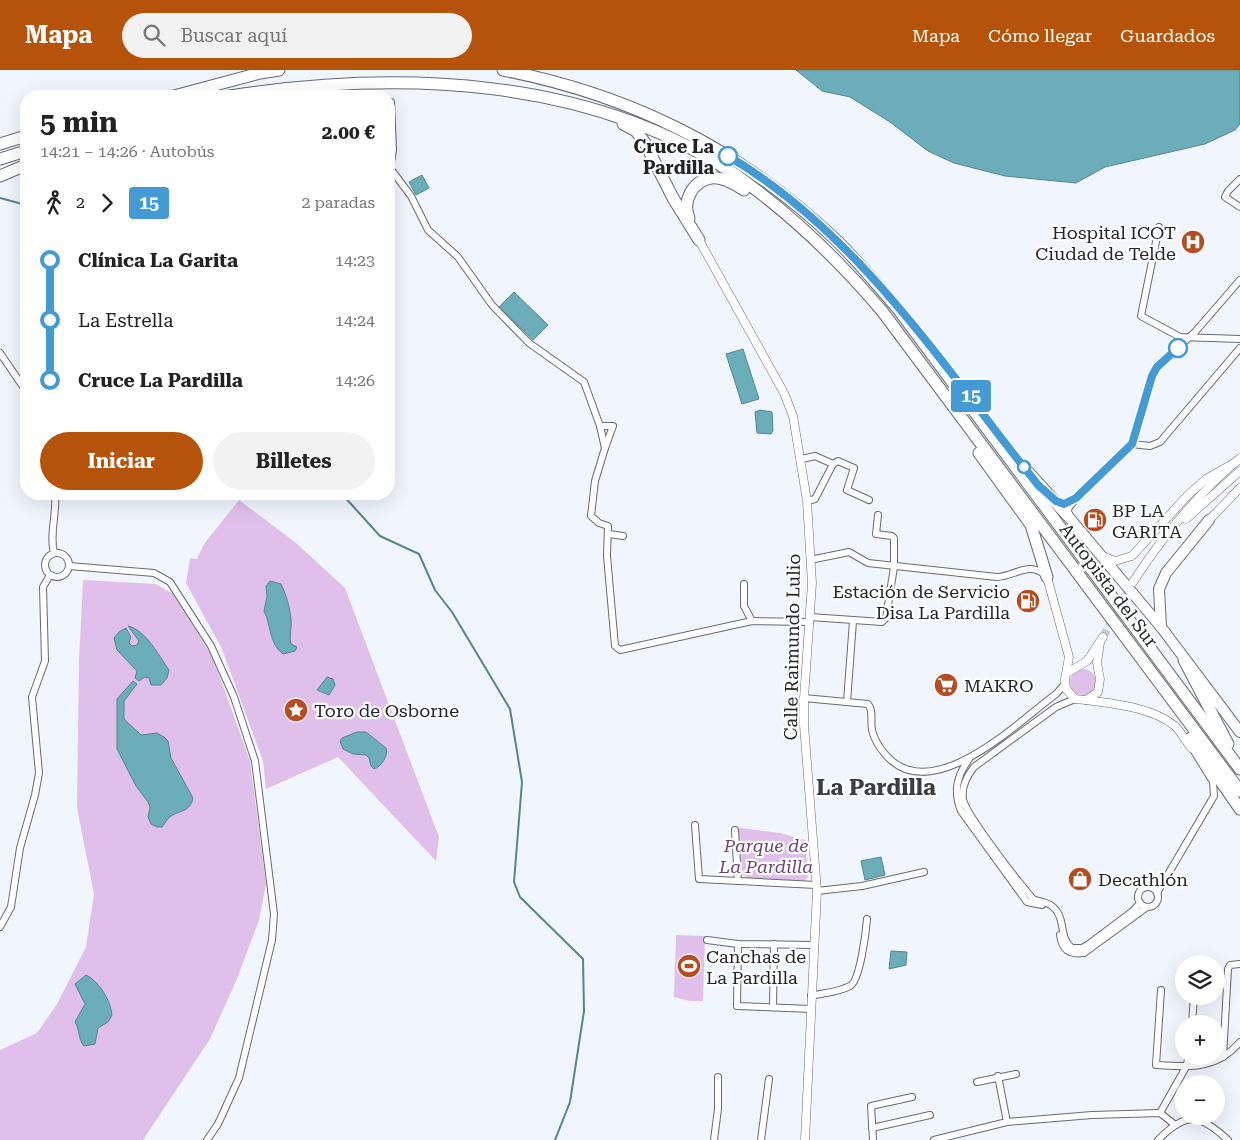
<!DOCTYPE html>
<html lang="es">
<head>
<meta charset="utf-8">
<style>
  body { margin:0; font-family:"Roboto Serif",serif; background:#f2f2f2; color:#222; height:100vh; display:flex; flex-direction:column; font-size:19px; white-space:nowrap }
  * { box-sizing:border-box; margin:0 }
  p { font-size:16px; color:#767676 }
  .icon { flex:none; width:28px; height:28px; fill:none; stroke:currentColor; stroke-width:2; stroke-linecap:round; stroke-linejoin:round }
  .map { position:relative; flex:1; overflow:hidden }
  .sheet { position:absolute; left:20px; top:20px; width:375px; height:410px; display:flex; flex-direction:column; background:#fff; border-radius:20px; box-shadow:0 5px 20px #0002 }
  .sheet>* { flex:none }
  .badge { padding:0 10px; border-radius:4px; font-size:18px; line-height:32px }
  .fabs { position:absolute; left:1175px; top:885px; display:grid; gap:10px }
  .fabs a { display:grid; place-items:center; width:50px; height:50px; border-radius:50%; background:#fff; box-shadow:0 5px 20px #0002; font-size:25px }
  .map>.badge { position:absolute; translate:-50% -50%; box-shadow:0 0 0 2px #fff }
  .legs { display:flex; align-items:center; gap:8px; height:55px; padding:0 20px; font-size:16px }
  .legs p { margin-inline-start:auto }
  .head { display:flex; align-items:center; justify-content:space-between; height:85px; padding:0 20px }
  h1 { font-size:28px; font-weight:700; line-height:38px }
  .action { display:flex; gap:10px; margin-top:auto; padding:10px 20px }
  .action a { flex:1; height:58px; border-radius:30px; background:#b45309; color:#fff; font-size:20px; font-weight:700; line-height:58px; text-align:center }
  .action a+a { background:#f2f2f2; color:#222 }
  ul { padding:0 20px; list-style:none }
  li { display:flex; align-items:center; gap:18px; height:60px; font-size:19px }
  li i { display:grid; place-items:center; width:8px; height:100%; margin:0 6px; background:currentColor }
  li i::after { content:''; width:12px; height:12px; margin:-6px; border:4px solid; border-radius:50%; background:#fff }
  li p { margin-inline-start:auto }
  li:first-child i { background:linear-gradient(#0000 50%,currentColor 0) }
  li:last-child i { background:linear-gradient(currentColor 50%,#0000 0) }
  header { display:flex; align-items:center; gap:30px; box-sizing:border-box; height:70px; padding:0 25px; background:#b45309; color:#fff }
  header strong { font-size:24px }
  nav { display:flex; gap:28px; margin-inline-start:auto; font-size:18px }
  .search { width:350px; height:45px; background:#f2f2f2; display:flex; align-items:center; gap:12px; box-sizing:border-box; padding:0 18px; border-radius:28px; color:#767676; font-size:19px }
  .map>svg:first-child { display:block }
  .green { fill:#e1bfeb }
  .water { fill:#6baeb9; stroke:#55858e }
  .lines { fill:none; stroke-linecap:round; stroke-linejoin:round }
  .stream { stroke:#55858e; stroke-width:2 }
  .tertiary-tunnel { stroke:#c8ccd3; stroke-width:8; stroke-dasharray:8 4; stroke-linecap:butt }
  .minor-casing { stroke:#676a72; stroke-width:8 }
  .tertiary-casing { stroke:#676a72; stroke-width:9 }
  .primary-casing { stroke:#676a72; stroke-width:12 }
  .motorway-casing { stroke:#676a72; stroke-width:13 }
  .minor { stroke:#fff; stroke-width:6 }
  .tertiary { stroke:#fff; stroke-width:8 }
  .primary { stroke:#fff; stroke-width:10 }
  .motorway { stroke:#fff; stroke-width:11 }
  .line-1-casing { stroke:#fff; stroke-width:11 }
  .line-1 { stroke:#449ad5; stroke-width:8 }
  .stop-1-dot { fill:#fff; stroke:#449ad5; stroke-width:2.5 }
  .labels { text-anchor:middle; dominant-baseline:central; stroke-width:4.5; stroke-linejoin:round; paint-order:stroke }
  .stop-label { font-size:18px; font-weight:bold; fill:#232528; stroke:#fff; text-anchor:end }
  .poi-label { font-size:18px; fill:#232528; stroke:#fff; text-anchor:start }
  .street-label { font-size:18px; fill:#232528; stroke:#fff }
  .park-label { font-size:18px; font-style:italic; fill:#6d4279; stroke:#fff }
  .district-label { font-size:22px; font-weight:bold; fill:#3a3e44; stroke:#fff }
</style>
</head>
<body>
<header>
<strong>Mapa</strong>
<div class="search"><svg class="icon" aria-label="search" viewBox="0 0 24 24"><circle cx="10" cy="10" r="6"/><path d="M15 15l6 6"/></svg>Buscar aquí</div>
<nav><a>Mapa</a><a>Cómo llegar</a><a>Guardados</a></nav>
</header>
<div class="map">
<svg width="1240" height="1070" viewBox="0 0 1240 1070">
  <rect width="100%" height="100%" fill="#f1f6fe"/>
  <g class="green">
    <polygon points="239,430 296,473 345,518 439,767 436,791 338,687 266,719 263,691 222,579 186,513 190,488 197,489 204,474"/>
    <polygon points="83,510 156,514 173,524 213,588 250,691 266,814 259,850 237,909 210,969 143,1070 0,1070 0,980 37,963 57,934 86,877 94,824 77,738 79,591"/>
    <circle cx="1083" cy="612" r="13"/>
    <polygon points="741,758 780,763 805,770 808,807 804,811 747,808 742,804 738,759"/>
    <polygon points="676,865 705,866 703,931 690,931 674,927"/>
  </g>
  <g class="water">
    <polygon points="796,0 1240,0 1240,54 1235,60 1205,74 1105,97 1076,113 1005,106 954,93 928,81 890,52 850,27 822,21"/>
    <polygon points="422,105 429,118 416,125 409,112"/>
    <polygon points="514,222 548,255 533,270 499,237"/>
    <polygon points="743,279 759,329 742,334 726,284"/>
    <polygon points="760,340 772,342 773,361 771,364 757,363 755,342"/>
    <path d="M 270,511 L 281,514 C 286,524 290,538 291,549 C 292,558 289,566 291,574 L 297,577 L 295,581 L 283,584 C 269,574 271,554 264,541 L 267,526 L 266,516 Z"/>
    <path d="M 128,556 C 146,560 159,586 169,600 L 167,608 L 161,615 L 151,615 L 149,608 L 145,607 L 139,611 L 135,608 L 137,601 L 117,580 L 114,568 L 119,562 L 126,558 L 131,567 L 129,573 L 132,576 L 137,575 L 139,571 Z"/>
    <polygon points="327,607 333,609 335,615 329,625 317,620"/>
    <path d="M 133,611 L 137,614 L 124,631 L 124,649 L 141,665 L 157,663 L 164,667 L 168,671 L 171,688 L 193,728 C 190,742 181,740 171,746 C 167,749 165,753 162,757 L 157,757 L 151,754 L 148,747 L 150,737 L 148,732 L 136,716 L 117,679 L 117,629 Z"/>
    <path d="M 357,662 L 366,662 L 386,678 C 389,685 381,697 374,699 L 371,696 L 369,688 L 366,685 L 353,684 L 343,679 L 340,671 L 342,668 Z"/>
    <polygon points="881,787 885,805 865,810 861,791"/>
    <polygon points="891,881 907,882 906,895 889,899"/>
    <path d="M 86,905 C 99,911 111,931 112,945 L 108,952 L 98,958 L 95,974 L 84,976 C 78,969 80,960 75,952 L 85,934 L 75,914 Z"/>
  </g>
  <g class="lines">
    <g class="stream">
      <polyline points="0,128 26,135"/>
      <polyline points="342,424 380,466 419,484 435,520 452,542 510,639 522,712 514,812 520,827 583,889 584,941 570,1032 555,1070"/>
    </g>
    <polyline class="tertiary-tunnel" points="1103,567 1131,516"/>
    <g class="minor-casing">
      <g id="minor">
        <polyline points="391,32 393,80 390,98 411,126 428,160 458,187 492,235 529,273 584,312 600,356 605,378 595,411 591,446 599,453 608,456 607,486 615,576 620,580 752,551 810,552"/>
        <polyline points="1240,109 1228,121 1225,127 1240,137"/>
        <polyline points="1159,157 1141,246 1180,267 1240,269"/>
        <polyline points="0,283 26,321"/>
        <polyline points="600,356 613,356 605,378"/>
        <polyline points="1132,374 1150,376 1160,372 1240,278"/>
        <polyline points="802,389 815,386 833,394"/>
        <polyline points="833,394 838,391 854,398 847,420 869,430"/>
        <polyline points="807,431 815,429 833,394"/>
        <polyline points="1067,445 1069,437 1077,428 1132,374 1152,306 1157,297 1195,262 1240,210"/>
        <polyline points="609,464 623,466"/>
        <circle cx="57" cy="495" r="12"/>
        <path d="M 54,483 C 49,464 57,444 55,424"/>
        <path d="M 810,490 L 849,482 L 868,493 L 997,507 C 1015,506 1029,491 1045,505"/>
        <polyline points="69,496 154,503 170,512 211,576 234,627 255,691 274,844 272,870 239,1008 218,1054 207,1070"/>
        <polyline points="744,514 744,536 752,551"/>
        <polyline points="810,547 882,552 886,548 894,497 894,468 892,466 876,464 878,445"/>
        <path d="M 804,628 L 868,634 C 874,641 870,652 872,660 C 874,669 879,677 885,684 C 931,739 1018,652 1056,624 L 1065,614"/>
        <path d="M 1075,629 L 1056,637 L 974,697 C 967,706 961,717 963,729 C 965,744 1020,814 1033,829 C 1040,832 1047,832 1052,836 C 1067,848 1058,868 1072,878 L 1082,878 L 1089,874 L 1133,841 L 1140,833"/>
        <polyline points="847,632 853,551"/>
        <path d="M 969,689 C 957,706 953,721 961,741 L 1027,832 L 1042,835"/>
        <polyline points="695,755 699,809 816,815"/>
        <polyline points="735,760 738,811"/>
        <circle cx="1148" cy="827" r="10"/>
        <polyline points="817,821 862,816 924,802"/>
        <polyline points="1157,823 1214,726 1213,712 1192,678"/>
        <polyline points="0,857 11,837 20,778 35,725 39,703 32,627 45,591 43,517 50,505"/>
        <path d="M 1060,865 C 1062,880 1069,885 1084,883 L 1147,837"/>
        <polyline points="707,870 738,874 814,875"/>
        <polyline points="738,874 737,936 811,939"/>
        <path d="M 1161,920 L 1156,995 C 1191,997 1216,1000 1240,972"/>
        <path d="M 811,926 C 823,923 839,922 850,916 C 860,911 866,862 867,849"/>
        <polyline points="773,937 774,874"/>
        <polyline points="1192,954 1194,926"/>
        <polyline points="1223,987 1228,899 1230,895 1240,894"/>
        <polyline points="998,1006 1007,1052"/>
        <polyline points="977,1012 1016,1004"/>
        <polyline points="1160,1043 1186,997 1189,986"/>
        <polyline points="872,1058 930,1045"/>
        <polyline points="714,1070 718,1039 718,1007"/>
        <polyline points="761,1070 769,1009"/>
        <polyline points="873,1070 871,1036 912,1027"/>
        <polyline points="934,1070 1007,1052 1092,1045 1160,1043 1174,1054"/>
        <path d="M 1158,1070 C 1187,1041 1199,1044 1228,1070"/>
      </g>
    </g>
    <g class="tertiary-casing">
      <g id="tertiary">
        <polyline points="699,170 784,323 793,346 807,431 812,513 804,628 804,655 817,821 805,1070"/>
        <polyline points="1186,449 1240,401"/>
        <polyline points="1209,450 1240,418"/>
        <polyline points="1102,486 1115,491 1132,486 1187,426 1206,409 1236,392"/>
        <polyline points="1047,507 1069,587 1065,609 1066,619 1075,629 1086,630 1098,622 1100,609 1097,593 1100,572"/>
        <path d="M 1133,512 C 1162,467 1199,423 1240,388"/>
        <polyline points="1067,603 1087,591 1103,567"/>
        <path d="M 1086,630 C 1115,634 1152,637 1175,656 C 1181,662 1186,671 1191,678"/>
      </g>
    </g>
    <g class="primary-casing">
      <g id="primary">
        <polyline points="1067,445 1161,557 1240,662"/>
        <polyline points="1161,557 1159,519 1166,503 1209,450"/>
      </g>
    </g>
    <g class="motorway-casing">
      <g id="motorway">
        <path d="M 503,0 C 631,25 740,79 835,169 C 858,191 878,216 898,239 L 1240,699"/>
        <polyline points="174,26 260,3 279,0"/>
        <path d="M 230,26 C 398,0 590,6 736,105 C 791,144 838,189 882,241 L 1240,721"/>
        <polyline points="623,54 636,61 645,73 673,128 699,170"/>
        <polyline points="0,74 26,66"/>
        <polyline points="0,89 26,81"/>
        <polyline points="0,106 26,95"/>
        <path d="M 689,148 C 682,132 692,111 711,108 C 722,106 735,114 744,120"/>
        <polyline points="979,383 1031,455 1047,507"/>
        <polyline points="1029,403 1067,445"/>
        <polyline points="1184,590 1228,674"/>
        <polyline points="1191,668 1240,739"/>
      </g>
    </g>
    <use href="#minor" class="minor"/>
    <use href="#tertiary" class="tertiary"/>
    <use href="#primary" class="primary"/>
    <use href="#motorway" class="motorway"/>
  </g>
  <g class="lines">
    <g class="line-1-casing">
      <path id="line-1" d="M 728,86 C 860,164 944,298 1038,415 L 1056,431 L 1064,434 L 1076,428 L 1132,374 L 1152,306 L 1157,297 L 1178,278"/>
    </g>
    <use href="#line-1" class="line-1"/>
  </g>
  <defs>
    <g id="hospital-disc" transform="scale(1.25)"><circle r="9.5" fill="#b44e22" stroke="#fff"/><path d="M-5-5h3v3.5h4V-5h3V5h-3V1.5h-4V5h-3Z" fill="#fff"/></g>
    <g id="fuel-disc" transform="scale(1.25)"><circle r="9.5" fill="#b44e22" stroke="#fff"/><path d="M-5.5-6h7V0h2V4h1.3V-2.5L3-4.5l.8-.8L6-3V5H2.5V1h-1V6h-7ZM-4.2-4.7v3.2H.2V-4.7Z" fill="#fff"/></g>
    <g id="supermarket-disc" transform="scale(1.25)"><circle r="9.5" fill="#b44e22" stroke="#fff"/><path d="M-6-5.5h2.5l.6 2H6L4.5 2H-2.5L-4.4-4H-6ZM-1.5 3.2a1.3 1.3 0 1 0 .1 0ZM3 3.2a1.3 1.3 0 1 0 .1 0Z" fill="#fff"/></g>
    <g id="sight-disc" transform="scale(1.25)"><circle r="9.5" fill="#b44e22" stroke="#fff"/><path d="M0-6L1.8-2.2L6-1.7L2.9 1.2L3.7 5.4L0 3.3L-3.7 5.4L-2.9 1.2L-6-1.7L-1.8-2.2Z" fill="#fff"/></g>
    <g id="shop-disc" transform="scale(1.25)"><circle r="9.5" fill="#b44e22" stroke="#fff"/><path d="M-5-2.5h2.3a2.7 3.5 0 0 1 5.4 0H5L5.5 6h-11ZM-1.5-2.5h3a1.5 2.3 0 0 0-3 0Z" fill="#fff"/></g>
    <g id="stadium-disc" transform="scale(1.25)"><circle r="9.5" fill="#b44e22" stroke="#fff"/><path d="M0-5a6.5 5 0 1 0 0 10a6.5 5 0 1 0 0-10ZM-3.5-1.8h7v3.6h-7Z" fill="#fff"/></g>
  </defs>
  <g fill-rule="evenodd">
    <use href="#hospital-disc" x="1193" y="172"/>
    <use href="#fuel-disc" x="1095" y="450"/>
    <use href="#fuel-disc" x="1028" y="531"/>
    <use href="#supermarket-disc" x="946" y="615"/>
    <use href="#sight-disc" x="296" y="640"/>
    <use href="#shop-disc" x="1080" y="809"/>
    <use href="#stadium-disc" x="689" y="896"/>
  </g>
  <g class="stop-1-dot">
    <circle cx="728" cy="86" r="9"/>
    <circle cx="1178" cy="278" r="9"/>
    <circle cx="1024" cy="397" r="6"/>
  </g>
  <g class="labels">
    <g class="stop-label">
      <text x="714" y="76">Cruce La<tspan x="714" dy="21">Pardilla</tspan></text>
    </g>
    <g class="poi-label">
      <text x="1176" y="162" text-anchor="end">Hospital ICOT<tspan x="1176" dy="21">Ciudad de Telde</tspan></text>
      <text x="1112" y="440">BP LA<tspan x="1112" dy="21">GARITA</tspan></text>
      <text x="1010" y="521" text-anchor="end">Estación de Servicio<tspan x="1010" dy="21">Disa La Pardilla</tspan></text>
      <text x="964" y="615">MAKRO</text>
      <text x="314" y="640">Toro de Osborne</text>
      <text x="1098" y="809">Decathlón</text>
      <text x="706" y="886">Canchas de<tspan x="706" dy="21">La Pardilla</tspan></text>
    </g>
    <g class="street-label">
      <text transform="translate(1109 515) rotate(53)">Autopista del Sur</text>
      <text transform="translate(792 577) rotate(-89)">Calle Raimundo Lulio</text>
    </g>
    <g class="park-label">
      <text x="766" y="775">Parque de<tspan x="766" dy="21">La Pardilla</tspan></text>
    </g>
    <g class="district-label">
      <text x="876" y="717">La Pardilla</text>
    </g>
  </g>
</svg>
<div class="fabs">
<a><svg class="icon" aria-label="layers" viewBox="0 0 24 24"><path d="M12 4l9 5-9 5-9-5zM3 14l9 5 9-5"/></svg></a>
<a>+</a>
<a>−</a>
</div>
<b class="badge" style="left:971px;top:326px;background:#449ad5;color:#fff">15</b>
<section class="sheet">
<div class="head"><div><h1>5 min</h1><p>14:21 – 14:26 · Autobús</p></div><b>2.00 €</b></div>
<div class="legs"><svg class="icon" aria-label="walk" viewBox="0 0 24 24"><circle cx="13" cy="4" r="2"/><path d="M13 8l-2 6 4 7M11 14l-3 7M7 12l3-4h3l4 4"/></svg>2<svg class="icon" aria-label="forward" viewBox="0 0 24 24"><path d="M9 5l7 7-7 7"/></svg><b class="badge" style="background:#449ad5;color:#fff">15</b><p>2 paradas</p></div>
<ul>
<li><i style="color:#449ad5"></i><b>Clínica La Garita</b><p>14:23</p></li>
<li><i style="color:#449ad5"></i><span>La Estrella</span><p>14:24</p></li>
<li><i style="color:#449ad5"></i><b>Cruce La Pardilla</b><p>14:26</p></li>
</ul>
<div class="action"><a>Iniciar</a><a>Billetes</a></div>
</section>
</div>
</body>
</html>
